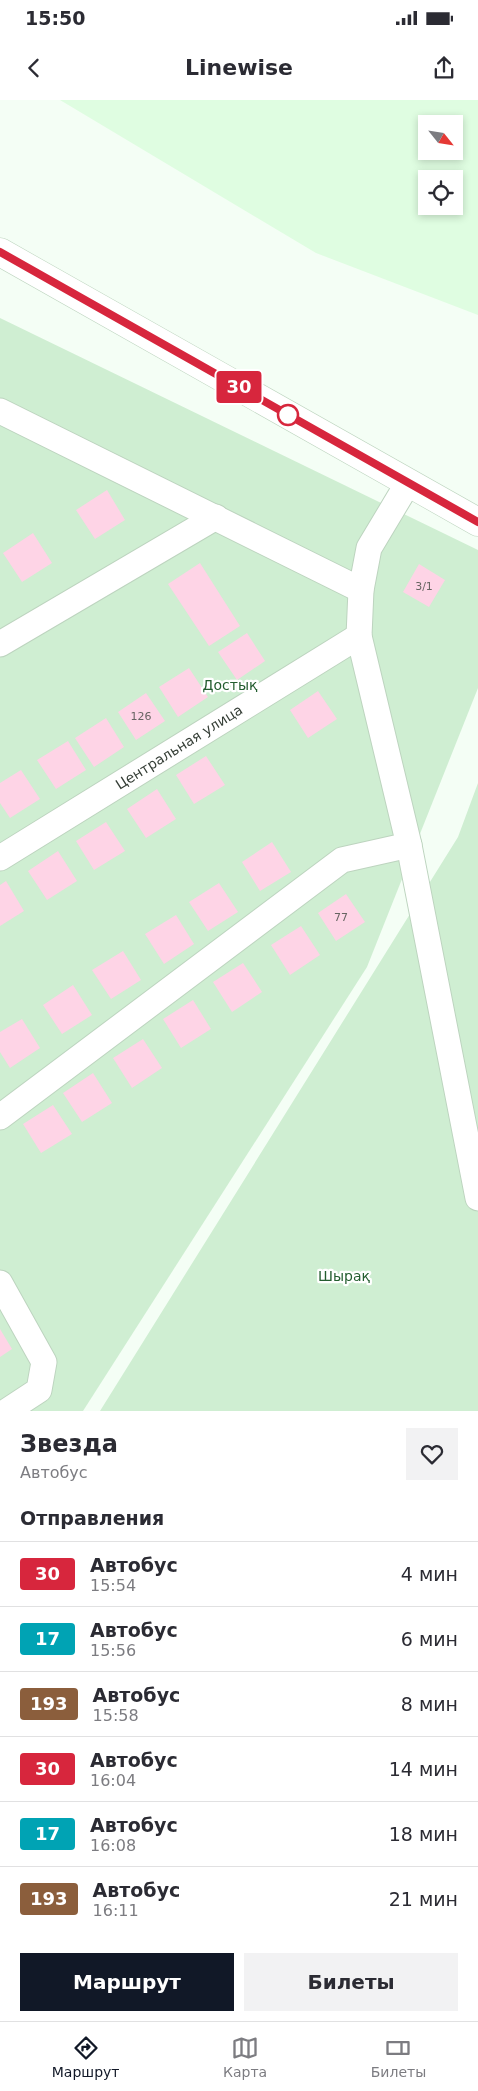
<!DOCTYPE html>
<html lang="ru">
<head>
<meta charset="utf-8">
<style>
  body { margin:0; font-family:"DejaVu Sans",sans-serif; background:#f2f2f3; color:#2b2b33; height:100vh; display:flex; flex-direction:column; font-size:19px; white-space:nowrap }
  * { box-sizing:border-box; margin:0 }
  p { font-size:16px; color:#7c7c81 }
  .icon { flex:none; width:28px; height:28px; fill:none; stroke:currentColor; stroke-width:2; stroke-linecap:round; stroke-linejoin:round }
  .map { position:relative; height:1311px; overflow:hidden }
  .drawer { display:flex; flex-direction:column; background:#fff; flex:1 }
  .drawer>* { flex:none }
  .badge { padding:0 10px; border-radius:4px; font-size:18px; line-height:32px }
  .needle { width:32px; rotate:120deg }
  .fabs { position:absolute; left:418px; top:15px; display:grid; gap:10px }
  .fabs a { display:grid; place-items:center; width:45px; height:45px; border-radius:0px; background:#fff; box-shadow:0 2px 8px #0003; font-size:25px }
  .map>.badge { position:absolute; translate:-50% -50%; box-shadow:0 0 0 2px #fff }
  h2 { padding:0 20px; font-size:19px; line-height:45px }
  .round { display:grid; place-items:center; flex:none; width:52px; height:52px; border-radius:0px; background:#f2f2f3 }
  .headline { display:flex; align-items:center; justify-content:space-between; height:85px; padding:0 20px }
  h1 { font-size:24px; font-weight:600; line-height:38px }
  .primary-button { display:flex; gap:10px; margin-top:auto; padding:10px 20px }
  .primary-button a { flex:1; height:58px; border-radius:0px; background:#111827; color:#fff; font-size:20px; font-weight:600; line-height:58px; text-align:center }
  .primary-button a+a { background:#f2f2f3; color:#2b2b33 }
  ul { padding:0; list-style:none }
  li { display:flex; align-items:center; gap:15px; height:65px; padding:0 20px; border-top:1px solid #e1e1e2 }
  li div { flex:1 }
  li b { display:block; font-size:19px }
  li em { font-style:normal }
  li .badge { min-width:55px; font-weight:700; text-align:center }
  .status { display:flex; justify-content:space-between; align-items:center; height:35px; padding:0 25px; background:#fff; direction:ltr }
  .status svg { height:14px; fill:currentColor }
  header { display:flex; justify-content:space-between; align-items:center; height:65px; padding:0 20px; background:#fff; font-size:22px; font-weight:600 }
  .dock { display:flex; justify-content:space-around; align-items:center; height:70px; border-top:1px solid #e1e1e2; background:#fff; font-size:14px; color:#7c7c81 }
  .dock a { display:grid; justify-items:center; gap:2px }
  .dock .selected { color:#111827 }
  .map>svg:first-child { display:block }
  .built { fill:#dffde1; fill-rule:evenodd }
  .green { fill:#cfeed2 }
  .building { fill:#fed4e6 }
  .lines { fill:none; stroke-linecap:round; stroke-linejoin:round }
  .street-casing { stroke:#bdd4bf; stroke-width:27 }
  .highway-casing { stroke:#bdd4bf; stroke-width:29 }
  .street { stroke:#fff; stroke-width:25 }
  .highway { stroke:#fff; stroke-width:28 }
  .line-casing { stroke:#fff; stroke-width:11 }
  .line { stroke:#d7263d; stroke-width:8 }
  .stop-dot { fill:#fff; stroke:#d7263d; stroke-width:2.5 }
  .labels { text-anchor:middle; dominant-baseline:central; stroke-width:4.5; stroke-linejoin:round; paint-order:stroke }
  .number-label { font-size:11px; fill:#676462 }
  .park-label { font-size:14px; fill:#235d2f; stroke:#fff }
  .street-label { font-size:14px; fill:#353e36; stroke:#fff }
</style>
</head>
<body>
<div class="status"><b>15:50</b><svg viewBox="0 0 49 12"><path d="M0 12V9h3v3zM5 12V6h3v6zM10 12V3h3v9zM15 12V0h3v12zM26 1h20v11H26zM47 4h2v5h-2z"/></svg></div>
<header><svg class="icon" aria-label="back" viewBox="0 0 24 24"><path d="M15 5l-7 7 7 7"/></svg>Linewise<svg class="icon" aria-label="share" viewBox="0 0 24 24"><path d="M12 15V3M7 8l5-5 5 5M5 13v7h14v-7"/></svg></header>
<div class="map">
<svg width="478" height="1311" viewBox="0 0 478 1311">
  <rect width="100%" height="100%" fill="#f4fef5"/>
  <path class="built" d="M 60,0 L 478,0 L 478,215 L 316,153 ZM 426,24 L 454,24 L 454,51 L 426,51 ZM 426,79 L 454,79 L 454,106 L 426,106 Z"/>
  <g class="green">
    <polygon points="0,218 478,450 478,588 367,867 83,1311 0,1311"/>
    <polygon points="478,683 478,1311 100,1311 458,737"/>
  </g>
  <g class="building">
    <polygon points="107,390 125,420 95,439 76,410"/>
    <polygon points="33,433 52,463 22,482 3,453"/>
    <polygon points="200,463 240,526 209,546 168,484"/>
    <polygon points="419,464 445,480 429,507 403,492"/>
    <polygon points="247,533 265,561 237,580 218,552"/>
    <polygon points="189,568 208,597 178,617 159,587"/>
    <polygon points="318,591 337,619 308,638 290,610"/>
    <polygon points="146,593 165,621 136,640 118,612"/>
    <polygon points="106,618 124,647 94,667 75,638"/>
    <polygon points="68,641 86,670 56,689 37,660"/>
    <polygon points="206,656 225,685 194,704 176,675"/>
    <polygon points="21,670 40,699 10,718 0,703 0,683"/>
    <polygon points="157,689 176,719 146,738 127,709"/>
    <polygon points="106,722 125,751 94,770 76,741"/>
    <polygon points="272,742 291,772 260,791 242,762"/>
    <polygon points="58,751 77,781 47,800 28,771"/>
    <polygon points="6,781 24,811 0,826 0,785"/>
    <polygon points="219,783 238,812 208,831 189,802"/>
    <polygon points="346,794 365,822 336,841 318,813"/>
    <polygon points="176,815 194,844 164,864 145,834"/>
    <polygon points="301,826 320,855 290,875 271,845"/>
    <polygon points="123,851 141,880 111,899 92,870"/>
    <polygon points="243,863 262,892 232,912 213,882"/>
    <polygon points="73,885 92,915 62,934 43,905"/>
    <polygon points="193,900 211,929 181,948 163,919"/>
    <polygon points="22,919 40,948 10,968 0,952 0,932"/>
    <polygon points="143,939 162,968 132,988 113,958"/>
    <polygon points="93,973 112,1003 82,1022 63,993"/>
    <polygon points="53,1005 72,1034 41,1053 23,1024"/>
    <polygon points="0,1229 12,1249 0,1257"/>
  </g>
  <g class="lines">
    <g class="street-casing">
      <g id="street">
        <polyline points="0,311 361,490"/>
        <polyline points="408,383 369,448 361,490 359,536 409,745 478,1098"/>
        <polyline points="0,544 216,417"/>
        <polyline points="0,758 359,536"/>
        <polyline points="0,1017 342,760 409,745"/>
        <polyline points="0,1183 44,1262 39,1290 7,1311"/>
      </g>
    </g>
    <g class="highway-casing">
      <polyline id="highway" points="0,152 478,422"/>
    </g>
    <use href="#street" class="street"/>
    <use href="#highway" class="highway"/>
  </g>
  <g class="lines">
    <g class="line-casing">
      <polyline id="line" points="0,152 478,422"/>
    </g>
    <use href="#line" class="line"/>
  </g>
  <circle class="stop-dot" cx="288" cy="315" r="10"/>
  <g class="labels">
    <g class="number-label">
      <text x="424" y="486">3/1</text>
      <text x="141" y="616">126</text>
      <text x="341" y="817">77</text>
    </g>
    <g class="park-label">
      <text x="230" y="585">Достық</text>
      <text x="344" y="1176">Шырақ</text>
    </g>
    <g class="street-label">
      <text transform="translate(179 647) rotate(-32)">Центральная улица</text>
    </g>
  </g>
</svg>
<div class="fabs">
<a><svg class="needle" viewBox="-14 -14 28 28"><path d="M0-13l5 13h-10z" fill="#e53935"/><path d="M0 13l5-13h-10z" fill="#7c7c81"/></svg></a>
<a><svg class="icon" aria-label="locate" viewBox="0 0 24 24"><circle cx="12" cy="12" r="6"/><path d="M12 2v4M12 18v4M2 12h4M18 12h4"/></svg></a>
</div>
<b class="badge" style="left:239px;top:287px;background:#d7263d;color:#fff">30</b>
</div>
<section class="drawer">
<div class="headline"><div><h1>Звезда</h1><p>Автобус</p></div><a class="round"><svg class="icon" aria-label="heart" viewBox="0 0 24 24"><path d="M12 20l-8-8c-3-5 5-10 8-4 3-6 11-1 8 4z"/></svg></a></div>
<h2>Отправления</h2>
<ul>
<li><span class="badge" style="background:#d7263d;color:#fff">30</span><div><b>Автобус</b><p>15:54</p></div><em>4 мин</em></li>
<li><span class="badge" style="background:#00a3b4;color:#fff">17</span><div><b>Автобус</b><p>15:56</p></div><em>6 мин</em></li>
<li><span class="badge" style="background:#8b5e3c;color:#fff">193</span><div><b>Автобус</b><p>15:58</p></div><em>8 мин</em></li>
<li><span class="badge" style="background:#d7263d;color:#fff">30</span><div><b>Автобус</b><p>16:04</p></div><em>14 мин</em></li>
<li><span class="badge" style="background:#00a3b4;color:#fff">17</span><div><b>Автобус</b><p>16:08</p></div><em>18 мин</em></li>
<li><span class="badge" style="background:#8b5e3c;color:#fff">193</span><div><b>Автобус</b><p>16:11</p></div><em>21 мин</em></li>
</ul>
<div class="primary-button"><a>Маршрут</a><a>Билеты</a></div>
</section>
<nav class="dock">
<a class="selected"><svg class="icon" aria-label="directions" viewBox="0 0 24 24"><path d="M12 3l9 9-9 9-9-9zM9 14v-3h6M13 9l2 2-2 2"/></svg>Маршрут</a>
<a><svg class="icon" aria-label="map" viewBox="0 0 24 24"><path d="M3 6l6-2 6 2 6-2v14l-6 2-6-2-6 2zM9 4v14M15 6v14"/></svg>Карта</a>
<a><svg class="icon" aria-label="tickets" viewBox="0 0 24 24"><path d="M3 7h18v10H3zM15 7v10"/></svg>Билеты</a>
</nav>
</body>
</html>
